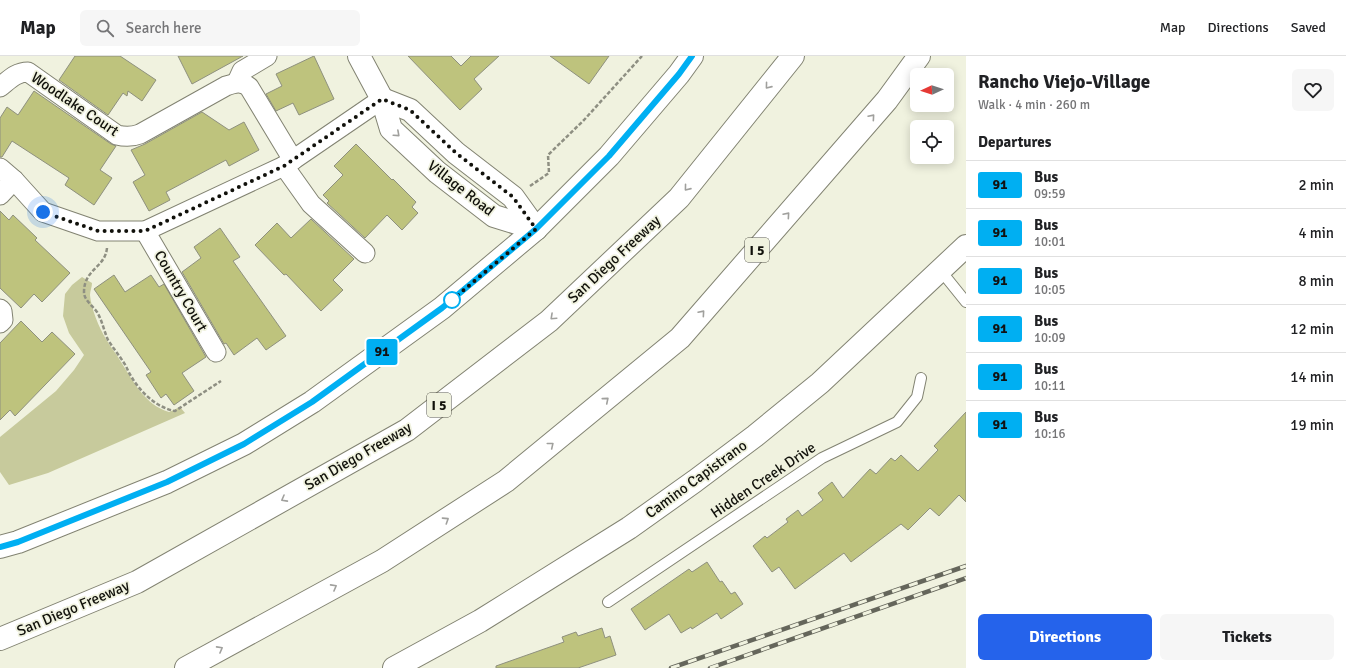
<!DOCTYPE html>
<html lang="en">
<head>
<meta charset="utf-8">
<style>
  body { margin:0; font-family:Signika,sans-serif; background:#f6f6f6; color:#202124; height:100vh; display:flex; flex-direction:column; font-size:15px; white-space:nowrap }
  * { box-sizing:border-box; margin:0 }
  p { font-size:13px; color:#757577 }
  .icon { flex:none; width:22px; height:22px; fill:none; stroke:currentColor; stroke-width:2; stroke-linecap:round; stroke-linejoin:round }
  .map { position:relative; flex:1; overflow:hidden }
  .sheet { display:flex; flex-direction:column; background:#fff; width:380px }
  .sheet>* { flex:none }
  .badge { padding:0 8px; border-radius:3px; font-size:14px; line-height:26px }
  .needle { width:26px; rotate:267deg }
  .controls { position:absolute; left:910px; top:12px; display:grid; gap:8px }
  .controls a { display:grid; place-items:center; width:44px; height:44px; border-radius:6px; background:#fff; box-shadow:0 2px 10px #0003; font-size:20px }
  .you { position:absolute; width:20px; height:20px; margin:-10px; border:3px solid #fff; border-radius:50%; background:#1a73e8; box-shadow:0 0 0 6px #1a73e833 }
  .map>.badge { position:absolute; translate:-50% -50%; box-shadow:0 0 0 2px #fff }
  h2 { padding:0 12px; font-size:15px; line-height:36px }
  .round { display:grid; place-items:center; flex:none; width:42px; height:42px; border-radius:6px; background:#f6f6f6 }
  .headline { display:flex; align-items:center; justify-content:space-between; height:68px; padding:0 12px }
  h1 { font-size:19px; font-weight:700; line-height:30px }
  .action { display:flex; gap:8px; margin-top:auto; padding:8px 12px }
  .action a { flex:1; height:46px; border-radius:6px; background:#2563eb; color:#fff; font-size:16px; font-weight:700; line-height:46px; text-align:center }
  .action a+a { background:#f6f6f6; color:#202124 }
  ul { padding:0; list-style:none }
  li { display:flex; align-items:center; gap:12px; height:48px; padding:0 12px; border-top:1px solid #e0e0e0 }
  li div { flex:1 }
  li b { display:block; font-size:15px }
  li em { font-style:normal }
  li .badge { min-width:44px; font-weight:700; text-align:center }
  header { display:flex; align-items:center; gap:24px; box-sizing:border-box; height:56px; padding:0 20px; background:#fff; border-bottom:1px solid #e0e0e0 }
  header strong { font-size:19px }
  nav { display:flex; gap:22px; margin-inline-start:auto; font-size:14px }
  .search { width:280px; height:36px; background:#f6f6f6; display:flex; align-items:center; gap:10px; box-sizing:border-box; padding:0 14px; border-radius:6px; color:#757577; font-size:15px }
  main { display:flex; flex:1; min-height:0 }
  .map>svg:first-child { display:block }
  .green { fill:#c7ca9c }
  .building { fill:#bec37d; stroke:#8e907e }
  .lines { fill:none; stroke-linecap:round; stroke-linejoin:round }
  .lane-casing { stroke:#828372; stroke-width:12 }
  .street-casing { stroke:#828372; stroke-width:21 }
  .secondary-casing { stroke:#828372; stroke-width:24 }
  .highway-casing { stroke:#828372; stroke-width:24 }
  .path { stroke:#8e8f82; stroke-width:2.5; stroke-dasharray:4 2; stroke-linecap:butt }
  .lane { stroke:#fff; stroke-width:10 }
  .street { stroke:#fff; stroke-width:19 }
  .secondary { stroke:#fff; stroke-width:22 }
  .highway { stroke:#fff; stroke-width:22 }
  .rail-casing { stroke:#65665b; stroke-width:4.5 }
  .rail { stroke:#f0f2df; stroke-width:3; stroke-dasharray:9; stroke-linecap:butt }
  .oneway { stroke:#a0a09d }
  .line-casing { stroke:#fff; stroke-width:9 }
  .line { stroke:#00aff2; stroke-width:6 }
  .walk { stroke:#11110b; stroke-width:4; stroke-dasharray:0 7.2 }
  .stop-dot { fill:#fff; stroke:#00aff2; stroke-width:2 }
  .labels { text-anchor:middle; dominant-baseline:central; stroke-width:3.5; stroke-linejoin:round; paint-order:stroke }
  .shield { fill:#f0f2df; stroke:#54544b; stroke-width:1 }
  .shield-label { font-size:14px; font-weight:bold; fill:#11110b }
  .street-label { font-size:15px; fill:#11110b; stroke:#f0f2df }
</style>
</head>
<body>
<header>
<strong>Map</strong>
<div class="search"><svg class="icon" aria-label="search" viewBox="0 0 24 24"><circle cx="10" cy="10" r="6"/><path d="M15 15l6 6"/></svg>Search here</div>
<nav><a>Map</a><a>Directions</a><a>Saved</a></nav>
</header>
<main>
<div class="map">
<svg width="966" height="612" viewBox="0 0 966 612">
  <rect width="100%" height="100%" fill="#f0f2df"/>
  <path class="green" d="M 82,221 L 92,227 C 92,231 90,235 90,239 C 91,252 99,272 106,283 C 110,291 117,298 121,306 C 133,325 145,349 169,356 L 180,351 L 185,357 L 48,417 L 9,429 L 0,416 L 0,381 L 56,335 L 74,314 L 84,299 L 69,277 L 63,260 L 65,238 L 72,229 Z"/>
  <g class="building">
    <polygon points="75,0 120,0 156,24 142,45 128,35 127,40 123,37 108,59 59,24"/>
    <polygon points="178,0 243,0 192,28"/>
    <polygon points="314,0 334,43 299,59 293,47 276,55 266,38 282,30 276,18"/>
    <polygon points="408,0 451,0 461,10 471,0 499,0 474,23 482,33 460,54"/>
    <polygon points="550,0 609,0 589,28"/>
    <polygon points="34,35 111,88 116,90 100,114 112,122 94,149 65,129 69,122 12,85 2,101 0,101 0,62 7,51 18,59"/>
    <polygon points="202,56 229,74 244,66 259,94 229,110 226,104 166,136 170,144 149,155 133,126 145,119 131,94 145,88"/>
    <polygon points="356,88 392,124 393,123 416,146 412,151 418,157 402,174 387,159 365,182 327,147 329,145 323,139 343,119 334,110"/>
    <polygon points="0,155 9,164 13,159 37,182 35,184 70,217 42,246 34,238 21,252 0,232"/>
    <polygon points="311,163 354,203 333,224 343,234 321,255 286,218 284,219 255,189 277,167 291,182"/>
    <polygon points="220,172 240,201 233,205 286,280 266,294 257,282 234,299 226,287 224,288 182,216 201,202 194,191"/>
    <polygon points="114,219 125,236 151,219 159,231 164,228 206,301 182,317 194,335 174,349 166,338 161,342 146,319 151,316 94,233"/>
    <polygon points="21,265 42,286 52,276 75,298 15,360 10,354 0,364 0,287"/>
    <polygon points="966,356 966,446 959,439 939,460 930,452 908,474 901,468 851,506 844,497 795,533 779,511 772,516 753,490 765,480 767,482 788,466 786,463 798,454 802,460 823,444 818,437 832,426 843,442 870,413 876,418 891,402 895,405 901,399 918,415 938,394 934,390"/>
    <polygon points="707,506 720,526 722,525 731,538 735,536 743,548 721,563 717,557 692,573 691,571 681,577 669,558 645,574 631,553 689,513 692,516"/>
    <polygon points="602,572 605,582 610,580 616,599 578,612 496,612 496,610 564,586 562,581 576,576 578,580"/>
  </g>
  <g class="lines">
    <g class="lane-casing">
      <g id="lane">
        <polyline points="941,215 966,246"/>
        <polyline points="608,546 822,402 897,366 917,341 921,322"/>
      </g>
    </g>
    <g class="street-casing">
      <g id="street">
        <polyline points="237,26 242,15 267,0"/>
        <path d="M 0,31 C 9,24 16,16 28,16 L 117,79 C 125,81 132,81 140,78 L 226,30 C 235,27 241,25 249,31 L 293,104"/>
        <polyline points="284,110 311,148 365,197"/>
        <polyline points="0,112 14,124 43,156 98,175 145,175 284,110 382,43"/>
        <polyline points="0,139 14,124"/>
        <polyline points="145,175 216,296"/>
        <polyline points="0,253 2,255 3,264 0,267"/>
      </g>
    </g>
    <g class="secondary-casing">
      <g id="secondary">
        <polyline points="359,0 382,43 391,73 437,116 494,160 536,173"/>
        <polyline points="382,43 410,54 456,97 513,141 536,173"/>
        <polyline points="0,491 18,486 167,426 244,388 312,346 442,252 536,173 609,100 679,18 692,0"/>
        <polyline points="394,612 480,565 629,472 695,425 755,380 820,327 966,190"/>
      </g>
    </g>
    <g class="highway-casing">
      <g id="highway">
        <polyline points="0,583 137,526 407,374 549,265 679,142 793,0"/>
        <polyline points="186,612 382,505 506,425 680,282 887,44 919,0"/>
      </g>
    </g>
    <g class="path">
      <polyline points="530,130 549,117 548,99 584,64 642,0"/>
      <path d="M 107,192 C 105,212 84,213 84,236 C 84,244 92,249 97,256 C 102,264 104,275 108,284 C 113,292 119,299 124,307 C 127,311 128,316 131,320 C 140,336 157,352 175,355 L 221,325"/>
    </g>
    <use href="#lane" class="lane"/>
    <use href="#street" class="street"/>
    <use href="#secondary" class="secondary"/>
    <use href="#highway" class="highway"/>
    <g class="rail-casing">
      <g id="rail">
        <polyline points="671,612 966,510"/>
        <polyline points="710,612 966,522"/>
      </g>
    </g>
    <use href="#rail" class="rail"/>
  </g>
  <defs><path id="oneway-chevron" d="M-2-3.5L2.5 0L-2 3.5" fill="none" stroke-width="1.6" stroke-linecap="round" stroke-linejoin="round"/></defs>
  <g class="oneway">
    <use href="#oneway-chevron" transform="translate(768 30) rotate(129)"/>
    <use href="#oneway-chevron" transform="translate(872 61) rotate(-49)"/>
    <use href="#oneway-chevron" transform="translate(397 78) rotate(42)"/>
    <use href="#oneway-chevron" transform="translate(687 132) rotate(129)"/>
    <use href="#oneway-chevron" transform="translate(787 159) rotate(-49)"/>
    <use href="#oneway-chevron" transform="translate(702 257) rotate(-49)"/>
    <use href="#oneway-chevron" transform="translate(553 261) rotate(137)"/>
    <use href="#oneway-chevron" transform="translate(606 344) rotate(-40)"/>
    <use href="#oneway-chevron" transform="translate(551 389) rotate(-39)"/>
    <use href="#oneway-chevron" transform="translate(284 443) rotate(151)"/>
    <use href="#oneway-chevron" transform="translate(446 464) rotate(-33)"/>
    <use href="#oneway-chevron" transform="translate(334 531) rotate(-29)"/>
    <use href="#oneway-chevron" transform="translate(220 593) rotate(-29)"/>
  </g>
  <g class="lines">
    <g class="line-casing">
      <polyline id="line" points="0,491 18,486 167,426 244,388 312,346 442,252 536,173 609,100 679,18 692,0"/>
    </g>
    <use href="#line" class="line"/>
    <polyline class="walk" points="43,156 98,175 145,175 284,110 382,43 410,54 456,97 513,141 536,173 452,244"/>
  </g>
  <circle class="stop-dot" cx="452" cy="244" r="8"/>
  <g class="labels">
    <g class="shield">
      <rect x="745" y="182" width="24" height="24" rx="3"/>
      <rect x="427" y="337" width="24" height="24" rx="3"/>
    </g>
    <g class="shield-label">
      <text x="757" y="194">I 5</text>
      <text x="439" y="349">I 5</text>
    </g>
    <g class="street-label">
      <text transform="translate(75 48) rotate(34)">Woodlake Court</text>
      <text transform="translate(461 132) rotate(38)">Village Road</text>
      <text transform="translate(614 203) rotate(-43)">San Diego Freeway</text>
      <text transform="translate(181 235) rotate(60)">Country Court</text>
      <text transform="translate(358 400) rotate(-30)">San Diego Freeway</text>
      <text transform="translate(696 423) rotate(-36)">Camino Capistrano</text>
      <text transform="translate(763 424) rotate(-34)">Hidden Creek Drive</text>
      <text transform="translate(73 552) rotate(-23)">San Diego Freeway</text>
    </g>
  </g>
</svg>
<div class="controls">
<a><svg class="needle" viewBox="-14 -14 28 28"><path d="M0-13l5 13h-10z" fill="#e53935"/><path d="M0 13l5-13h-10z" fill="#757577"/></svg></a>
<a><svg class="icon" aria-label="locate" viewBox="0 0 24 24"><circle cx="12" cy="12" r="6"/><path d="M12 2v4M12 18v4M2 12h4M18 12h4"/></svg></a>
</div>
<div class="you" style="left:43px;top:156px"></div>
<b class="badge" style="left:382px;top:296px;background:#00aff2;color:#111">91</b>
</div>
<section class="sheet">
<div class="headline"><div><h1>Rancho Viejo-Village</h1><p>Walk · 4 min · 260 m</p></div><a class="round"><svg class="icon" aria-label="heart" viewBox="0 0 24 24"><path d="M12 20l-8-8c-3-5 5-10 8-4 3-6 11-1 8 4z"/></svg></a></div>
<h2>Departures</h2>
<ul>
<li><span class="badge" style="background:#00aff2;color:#111">91</span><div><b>Bus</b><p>09:59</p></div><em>2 min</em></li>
<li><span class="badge" style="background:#00aff2;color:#111">91</span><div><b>Bus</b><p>10:01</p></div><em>4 min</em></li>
<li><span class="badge" style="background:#00aff2;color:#111">91</span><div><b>Bus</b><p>10:05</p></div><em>8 min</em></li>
<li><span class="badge" style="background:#00aff2;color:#111">91</span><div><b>Bus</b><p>10:09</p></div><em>12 min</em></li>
<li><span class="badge" style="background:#00aff2;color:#111">91</span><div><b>Bus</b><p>10:11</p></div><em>14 min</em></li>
<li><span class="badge" style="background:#00aff2;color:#111">91</span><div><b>Bus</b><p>10:16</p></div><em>19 min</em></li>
</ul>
<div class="action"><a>Directions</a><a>Tickets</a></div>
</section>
</main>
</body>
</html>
